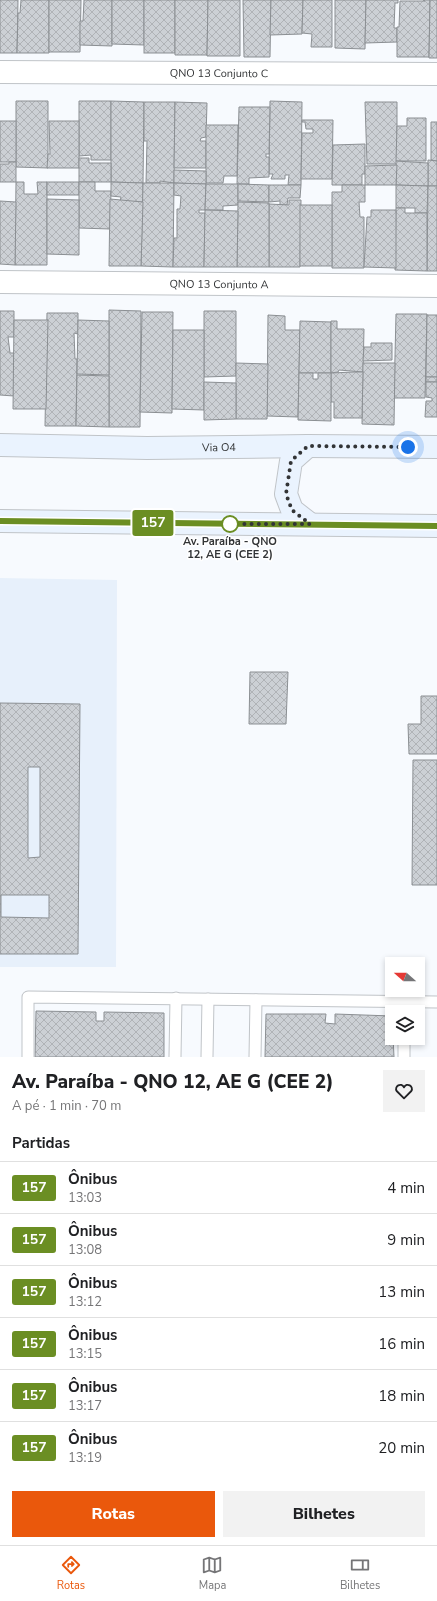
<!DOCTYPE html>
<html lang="pt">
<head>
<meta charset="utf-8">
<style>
  body { margin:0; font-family:"Nunito Sans",sans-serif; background:#f2f2f2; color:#202124; height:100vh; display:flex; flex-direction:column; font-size:15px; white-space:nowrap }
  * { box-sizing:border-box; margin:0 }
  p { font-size:13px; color:#757577 }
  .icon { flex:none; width:22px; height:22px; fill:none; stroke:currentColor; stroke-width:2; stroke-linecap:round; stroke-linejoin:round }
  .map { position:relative; height:1057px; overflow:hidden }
  .side { display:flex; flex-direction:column; background:#fff; flex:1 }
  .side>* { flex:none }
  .badge { padding:0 8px; border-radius:3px; font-size:14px; line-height:26px }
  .needle { width:26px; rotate:291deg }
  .buttons { position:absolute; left:385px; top:957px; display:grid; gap:8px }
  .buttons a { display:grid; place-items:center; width:40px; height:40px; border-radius:0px; background:#fff; box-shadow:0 2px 6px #0003; font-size:20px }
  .you { position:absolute; width:20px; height:20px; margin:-10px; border:3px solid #fff; border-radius:50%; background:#1a73e8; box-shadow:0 0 0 6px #1a73e833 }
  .map>.badge { position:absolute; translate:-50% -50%; box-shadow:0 0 0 2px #fff }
  h2 { padding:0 12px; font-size:15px; line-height:36px }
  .round { display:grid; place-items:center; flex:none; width:42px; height:42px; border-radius:0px; background:#f2f2f2 }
  .summary { display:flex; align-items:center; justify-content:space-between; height:68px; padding:0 12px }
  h1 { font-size:19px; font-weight:800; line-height:30px }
  .primary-button { display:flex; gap:8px; margin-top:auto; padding:8px 12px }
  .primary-button a { flex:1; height:46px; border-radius:0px; background:#ea580c; color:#fff; font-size:16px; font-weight:800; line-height:46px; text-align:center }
  .primary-button a+a { background:#f2f2f2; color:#202124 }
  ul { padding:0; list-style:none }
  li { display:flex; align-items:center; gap:12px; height:52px; padding:0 12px; border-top:1px solid #e0e0e0 }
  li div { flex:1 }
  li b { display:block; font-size:15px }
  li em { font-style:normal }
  li .badge { min-width:44px; font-weight:700; text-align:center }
  .dock { display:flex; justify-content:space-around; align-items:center; height:56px; border-top:1px solid #e0e0e0; background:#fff; font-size:11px; color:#757577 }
  .dock a { display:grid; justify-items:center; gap:2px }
  .dock .active { color:#ea580c }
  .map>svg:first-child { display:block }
  .built { fill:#e7f0fb }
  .building { fill:url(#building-cross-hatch); stroke:#8b8f93; fill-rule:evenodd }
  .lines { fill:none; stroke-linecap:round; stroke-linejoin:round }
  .lane-casing { stroke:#c0c4c8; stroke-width:13 }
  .street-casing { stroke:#c0c4c8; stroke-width:24 }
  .secondary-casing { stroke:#c0c4c8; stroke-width:24 }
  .lane { stroke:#fff; stroke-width:11 }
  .street { stroke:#fff; stroke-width:22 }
  .secondary { stroke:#eaf3fe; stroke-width:22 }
  .line-casing { stroke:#fff; stroke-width:9 }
  .line { stroke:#6b8e23; stroke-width:6 }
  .walk { stroke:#323436; stroke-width:4; stroke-dasharray:0 7.2 }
  .stop-dot { fill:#fff; stroke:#6b8e23; stroke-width:2 }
  .labels { text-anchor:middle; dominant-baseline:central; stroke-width:3; stroke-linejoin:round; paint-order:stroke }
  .street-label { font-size:11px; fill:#323436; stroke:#fff }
  .stop-label { font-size:11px; font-weight:bold; fill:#323436; stroke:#fff }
</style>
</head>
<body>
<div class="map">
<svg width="437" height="1057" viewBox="0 0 437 1057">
  <defs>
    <pattern id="building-cross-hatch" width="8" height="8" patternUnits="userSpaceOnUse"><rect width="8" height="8" fill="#ccd0d5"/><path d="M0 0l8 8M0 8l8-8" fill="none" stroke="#b0b3b7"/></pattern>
  </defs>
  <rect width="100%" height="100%" fill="#f7fafe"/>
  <polygon class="built" points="0,578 117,580 116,967 0,967"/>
  <g class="building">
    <polygon points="0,0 18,0 17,53 0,53"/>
    <polygon points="21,0 49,0 49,53 17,53 18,13 20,13"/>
    <polygon points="49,0 81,0 80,52 49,52"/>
    <polygon points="84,0 112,0 112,46 80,45 80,21 83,21"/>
    <polygon points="112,0 144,0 144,45 112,44"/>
    <rect x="144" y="0" width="31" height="53"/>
    <polygon points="175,0 208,0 207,55 175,55"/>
    <polygon points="208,0 240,0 240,56 207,56"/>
    <polygon points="243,0 271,0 270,57 244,57"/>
    <polygon points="271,0 303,0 302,34 270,35"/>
    <polygon points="303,0 332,0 332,47 311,47 312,34 302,33"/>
    <polygon points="335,0 366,0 365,49 335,48"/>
    <polygon points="366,0 398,0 398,3 395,3 394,28 397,28 397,42 365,43"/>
    <polygon points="423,0 430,0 429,57 397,57 397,27 399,27 400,1 425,1"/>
    <polygon points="430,0 437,0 437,58 429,58"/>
    <polygon points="16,101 48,101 48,168 16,167"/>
    <polygon points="79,101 111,101 111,160 91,160 91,155 79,156"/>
    <polygon points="111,101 144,102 143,183 111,182"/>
    <polygon points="270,101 302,102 301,185 288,185 289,175 285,175 285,179 271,179 273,174 269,174"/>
    <polygon points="144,102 175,102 174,183 160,181 160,183 146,183 147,141 144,141"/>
    <polygon points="175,102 207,103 206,137 201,138 200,141 206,141 206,168 174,168"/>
    <polygon points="365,102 397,102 397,164 367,164"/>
    <polygon points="239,107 270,107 269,154 266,154 266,157 269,157 269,177 249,178 249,184 237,184"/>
    <polygon points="407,118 426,118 426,161 396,161 397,126 407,126"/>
    <polygon points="302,120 333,120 332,179 301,179 302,133 313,133 313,129 306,129 305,122 302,122"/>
    <rect x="0" y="121" width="16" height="41"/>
    <polygon points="49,121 79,121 79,168 47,168 48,154 50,154"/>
    <polygon points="431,122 437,122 437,161 431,160"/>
    <polygon points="206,125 238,125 237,176 224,176 223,183 206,183"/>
    <polygon points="365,144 365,174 362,174 362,185 332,185 333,145"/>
    <polygon points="79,158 89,158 89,163 111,163 111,182 79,182"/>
    <polygon points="428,160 437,161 437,186 428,186"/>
    <polygon points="396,161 428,163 428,186 396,185"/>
    <polygon points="9,162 16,162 16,182 0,182 0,164 9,164"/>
    <polygon points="397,165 396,185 365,185 365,166"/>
    <polygon points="174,170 206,171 206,184 174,183"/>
    <polygon points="16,182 24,182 24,194 38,194 37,182 47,182 47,265 15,265"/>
    <rect x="47" y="182" width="32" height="13"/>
    <polygon points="79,182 95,182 95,191 111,191 110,229 79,228"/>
    <polygon points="111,182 143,183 143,202 120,202 121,197 111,196"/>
    <polygon points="143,183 174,183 173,267 141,266"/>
    <polygon points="174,183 206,184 205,210 199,210 199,213 205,213 204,267 173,267 174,238 177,238 177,209 180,209 181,196 174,195"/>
    <polygon points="206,184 238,184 238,205 223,206 223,210 205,210"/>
    <polygon points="238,184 269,185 269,202 238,201"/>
    <polygon points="269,185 301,185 300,198 288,198 287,205 280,205 280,201 269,202"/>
    <polygon points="342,185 365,185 365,202 359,202 360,217 364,217 364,268 332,268 332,192 342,192"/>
    <polygon points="396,185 428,186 427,213 415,213 415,208 396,208"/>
    <polygon points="428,186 437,186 437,271 427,271"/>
    <polygon points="47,199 79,200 79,255 47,254"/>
    <polygon points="110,199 143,202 141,266 109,266"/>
    <polygon points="289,200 301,200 300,267 269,267 269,204 289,205"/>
    <polygon points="0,201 16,202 15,265 0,264"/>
    <polygon points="238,202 269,203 269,267 237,267"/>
    <rect x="300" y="205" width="32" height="61"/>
    <polygon points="396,208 405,208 405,213 427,213 427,271 395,270"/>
    <polygon points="205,210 238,211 237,267 204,267"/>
    <polygon points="371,210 396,210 396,268 364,267 367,217 371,217"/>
    <polygon points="109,310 141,311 140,427 109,427"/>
    <polygon points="0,311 14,311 14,337 8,337 10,353 14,353 14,396 0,395"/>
    <polygon points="204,311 236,311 236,376 204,377"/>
    <polygon points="142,312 173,312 172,413 140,412"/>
    <polygon points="47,313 78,313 78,334 74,333 75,359 77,359 76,426 45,426"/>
    <polygon points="396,314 427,314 425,398 394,398"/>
    <polygon points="268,315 285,316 285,330 300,330 298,417 267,416"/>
    <polygon points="427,315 437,315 437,377 426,377"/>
    <polygon points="14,320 48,320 46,409 13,409"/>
    <polygon points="78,320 109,321 109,375 77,374"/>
    <polygon points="300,321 331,322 331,373 299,373"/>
    <polygon points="331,321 337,321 337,329 364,329 363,372 339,370 338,372 331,373"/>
    <polygon points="173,330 204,330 204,410 172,409"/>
    <polygon points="371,343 392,343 392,360 363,361 364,347 371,347"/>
    <polygon points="236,363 268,364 267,419 236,419"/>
    <polygon points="363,363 395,363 394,425 362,424"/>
    <polygon points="354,372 363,372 362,418 334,418 334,402 331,402 331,373"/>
    <polygon points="299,373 313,373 313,379 318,379 318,373 331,373 331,421 298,420"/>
    <polygon points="77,375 109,376 109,427 76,426"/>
    <rect x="426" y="377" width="11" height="5"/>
    <polygon points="204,382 236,383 236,419 204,420"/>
    <polygon points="426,382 437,382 437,417 425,417 426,401 432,401 432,398 426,397"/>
    <polygon points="250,672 288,672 286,724 249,724"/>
    <polygon points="421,696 437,696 437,754 409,754 408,724 421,724"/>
    <path d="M 0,703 L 80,704 L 78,954 L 0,954 ZM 28,767 L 40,767 L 40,857 L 28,858 ZM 1,895 L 49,895 L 49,918 L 1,917 Z"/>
    <polygon points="413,760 437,760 437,885 412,885"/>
    <polygon points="36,1011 96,1012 96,1021 104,1021 104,1012 164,1013 164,1057 35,1057"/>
    <polygon points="266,1014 326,1014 325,1023 335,1024 335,1014 392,1016 394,1057 265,1057"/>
  </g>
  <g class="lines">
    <g class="lane-casing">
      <g id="lane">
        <polyline points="28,1057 28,997 437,1002"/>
        <polyline points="175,1057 176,998"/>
        <polyline points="207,1057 208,999"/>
        <polyline points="255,1057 256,1000"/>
        <polyline points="404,1057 404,1038"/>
      </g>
    </g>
    <g class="street-casing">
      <g id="street">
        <path id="s1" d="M 0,72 L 437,74"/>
        <path id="s2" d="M 0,282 L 437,286"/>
      </g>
    </g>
    <g class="secondary-casing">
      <g id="secondary">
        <path id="s3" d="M 0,445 L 147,448 L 308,446 L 437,447"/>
        <polyline points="308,446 291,461 286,494 292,510 310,524"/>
        <polyline points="0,521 437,526"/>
      </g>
    </g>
    <use href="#lane" class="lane"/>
    <use href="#street" class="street"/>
    <use href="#secondary" class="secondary"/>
  </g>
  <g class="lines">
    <g class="line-casing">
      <polyline id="line" points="0,521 437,526"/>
    </g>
    <use href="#line" class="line"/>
    <polyline class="walk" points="230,524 310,524 292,510 286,494 291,461 308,446 408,447"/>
  </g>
  <circle class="stop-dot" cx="230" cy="524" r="8"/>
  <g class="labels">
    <g class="street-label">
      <text stroke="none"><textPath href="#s1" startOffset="219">QNO 13 Conjunto C</textPath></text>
      <text stroke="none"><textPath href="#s2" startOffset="219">QNO 13 Conjunto A</textPath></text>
      <text stroke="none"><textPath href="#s3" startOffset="219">Via O4</textPath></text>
    </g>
    <g class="stop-label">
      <text x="230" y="541">Av. Paraíba - QNO<tspan x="230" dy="13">12, AE G (CEE 2)</tspan></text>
    </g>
  </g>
</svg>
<div class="buttons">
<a><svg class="needle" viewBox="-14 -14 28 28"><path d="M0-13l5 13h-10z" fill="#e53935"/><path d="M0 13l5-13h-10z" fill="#757577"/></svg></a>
<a><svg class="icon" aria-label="layers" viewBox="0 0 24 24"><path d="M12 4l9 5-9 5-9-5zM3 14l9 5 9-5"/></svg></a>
</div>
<div class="you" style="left:408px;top:447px"></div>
<b class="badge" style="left:153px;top:523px;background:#6b8e23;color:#fff">157</b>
</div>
<section class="side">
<div class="summary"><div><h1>Av. Paraíba - QNO 12, AE G (CEE 2)</h1><p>A pé · 1 min · 70 m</p></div><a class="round"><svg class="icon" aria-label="heart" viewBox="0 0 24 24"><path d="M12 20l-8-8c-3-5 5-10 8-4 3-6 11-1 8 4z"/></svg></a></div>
<h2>Partidas</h2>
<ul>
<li><span class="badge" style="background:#6b8e23;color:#fff">157</span><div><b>Ônibus</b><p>13:03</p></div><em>4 min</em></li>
<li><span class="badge" style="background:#6b8e23;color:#fff">157</span><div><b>Ônibus</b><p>13:08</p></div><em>9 min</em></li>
<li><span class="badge" style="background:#6b8e23;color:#fff">157</span><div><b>Ônibus</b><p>13:12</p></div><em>13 min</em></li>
<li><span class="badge" style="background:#6b8e23;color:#fff">157</span><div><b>Ônibus</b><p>13:15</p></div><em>16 min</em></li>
<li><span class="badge" style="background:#6b8e23;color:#fff">157</span><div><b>Ônibus</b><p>13:17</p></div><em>18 min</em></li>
<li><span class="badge" style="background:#6b8e23;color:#fff">157</span><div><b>Ônibus</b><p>13:19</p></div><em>20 min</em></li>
</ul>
<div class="primary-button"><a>Rotas</a><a>Bilhetes</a></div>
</section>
<nav class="dock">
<a class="active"><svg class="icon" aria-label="directions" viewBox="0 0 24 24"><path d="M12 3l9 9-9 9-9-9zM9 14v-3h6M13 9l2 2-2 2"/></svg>Rotas</a>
<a><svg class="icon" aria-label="map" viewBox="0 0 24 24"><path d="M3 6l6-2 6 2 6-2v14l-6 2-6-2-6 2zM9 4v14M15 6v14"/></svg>Mapa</a>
<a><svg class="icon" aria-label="tickets" viewBox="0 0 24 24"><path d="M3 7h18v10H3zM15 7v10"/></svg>Bilhetes</a>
</nav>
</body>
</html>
